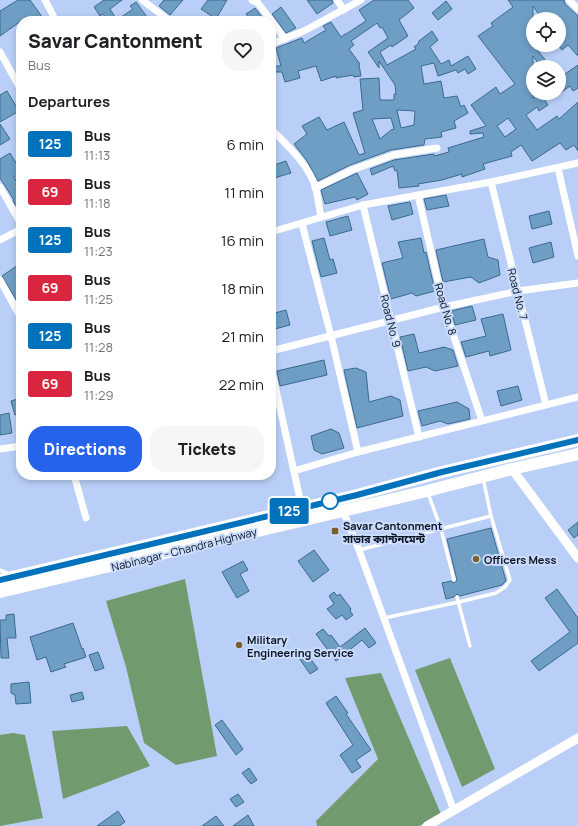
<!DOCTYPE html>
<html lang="en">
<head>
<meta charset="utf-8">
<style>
  body { margin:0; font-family:Manrope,"Noto Sans Bengali",sans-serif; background:#f6f6f6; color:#202124; height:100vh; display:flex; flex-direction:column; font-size:15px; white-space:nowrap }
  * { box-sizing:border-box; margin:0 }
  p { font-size:13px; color:#757577 }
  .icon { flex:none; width:22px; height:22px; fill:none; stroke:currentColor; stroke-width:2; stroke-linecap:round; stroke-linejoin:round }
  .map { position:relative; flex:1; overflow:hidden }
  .drawer { position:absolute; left:16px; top:16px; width:260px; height:464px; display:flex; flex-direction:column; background:#fff; border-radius:16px; box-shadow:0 2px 6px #0003 }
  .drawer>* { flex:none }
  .badge { padding:0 8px; border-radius:3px; font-size:14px; line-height:26px }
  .tools { position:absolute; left:526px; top:12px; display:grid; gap:8px }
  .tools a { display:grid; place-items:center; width:40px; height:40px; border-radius:50%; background:#fff; box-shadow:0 2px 6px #0003; font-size:20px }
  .map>.badge { position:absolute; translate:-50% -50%; box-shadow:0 0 0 2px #fff }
  h2 { padding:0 12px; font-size:15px; line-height:36px }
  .round { display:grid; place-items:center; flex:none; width:42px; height:42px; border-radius:16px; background:#f6f6f6 }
  .overview { display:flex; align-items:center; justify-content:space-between; height:68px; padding:0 12px }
  h1 { font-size:19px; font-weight:800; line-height:30px }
  .cta { display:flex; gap:8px; margin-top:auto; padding:8px 12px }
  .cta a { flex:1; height:46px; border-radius:16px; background:#2563eb; color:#fff; font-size:16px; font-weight:800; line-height:46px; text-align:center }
  .cta a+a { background:#f6f6f6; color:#202124 }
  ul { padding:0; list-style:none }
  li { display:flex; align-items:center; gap:12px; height:48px; padding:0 12px }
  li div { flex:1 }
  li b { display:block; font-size:15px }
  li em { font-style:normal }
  li .badge { min-width:44px; font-weight:700; text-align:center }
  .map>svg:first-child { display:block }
  .water { fill:#719b6e }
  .building { fill:#6e9ec4; stroke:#3b6a8e; fill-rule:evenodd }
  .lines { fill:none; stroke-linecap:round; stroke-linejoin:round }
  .service { stroke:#fff; stroke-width:3.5 }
  .minor { stroke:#fff; stroke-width:7 }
  .tertiary { stroke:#fff; stroke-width:9 }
  .trunk { stroke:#fff; stroke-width:12 }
  .line-casing { stroke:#fff; stroke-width:9 }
  .line { stroke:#0072bc; stroke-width:6 }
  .stop-dot { fill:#fff; stroke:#0072bc; stroke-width:2 }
  .poi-dot { fill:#786030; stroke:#cbdcfa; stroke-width:1.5 }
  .labels { text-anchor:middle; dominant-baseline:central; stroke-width:4; stroke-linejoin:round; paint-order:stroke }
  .street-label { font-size:11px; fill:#0a1324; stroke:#cbdcfa }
  .poi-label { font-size:11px; font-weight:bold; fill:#0a1324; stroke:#cbdcfa; text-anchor:start }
</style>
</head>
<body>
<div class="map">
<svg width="578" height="826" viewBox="0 0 578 826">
  <rect width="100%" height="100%" fill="#b9cff7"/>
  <g class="water">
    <polygon points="185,579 217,756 176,765 144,743 126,667 106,601"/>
    <polygon points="450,658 495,769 462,787 415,670"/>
    <polygon points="381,673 441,814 419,826 317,826 316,821 378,759 345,678"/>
    <polygon points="127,726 150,766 63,799 52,731"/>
    <polygon points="13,733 25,735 43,818 0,826 0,735"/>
  </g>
  <g class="building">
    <polygon points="18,0 30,0 45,21 21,21 0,36 0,11"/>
    <polygon points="104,0 122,0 110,9 117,20 133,9 130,6 136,2 150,21 108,21 103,14 100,16 94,7"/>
    <polygon points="164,0 183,0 170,15 159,6"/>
    <polygon points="208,0 227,0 216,19 201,9"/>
    <polygon points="307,0 332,0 333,3 317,14"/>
    <path d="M 374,0 L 408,0 L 414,8 L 399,20 L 408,36 L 392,47 L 391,45 L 380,52 L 387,65 L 416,49 L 414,47 L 418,44 L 419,41 L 432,31 L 438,40 L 430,47 L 441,64 L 449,60 L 451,66 L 468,56 L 476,69 L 468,74 L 465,69 L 458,73 L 456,70 L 438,76 L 434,63 L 421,66 L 424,84 L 441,81 L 444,98 L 457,96 L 461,107 L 464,105 L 468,113 L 454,121 L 456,128 L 441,132 L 442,137 L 425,139 L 424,145 L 391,150 L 350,165 L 318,181 L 307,161 L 294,144 L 307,134 L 302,126 L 319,117 L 327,130 L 344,122 L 359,155 L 365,153 L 353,113 L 363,110 L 360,79 L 379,78 L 380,100 L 394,100 L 394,94 L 396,94 L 395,85 L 379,61 L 379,68 L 368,52 L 388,38 L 382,27 L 380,28 L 377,23 L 351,41 L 354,45 L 349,49 L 360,64 L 359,65 L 361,76 L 354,77 L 353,75 L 336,78 L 336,76 L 321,81 L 316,66 L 298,71 L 300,78 L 285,82 L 282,72 L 271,72 L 271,66 L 281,66 L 276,48 L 302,38 L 304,43 L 326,30 L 323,26 L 331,22 L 341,37 L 345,34 L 346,34 L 366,21 L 359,10 ZM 397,110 L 415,111 L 414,125 L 401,128 ZM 391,118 L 394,129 L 391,130 L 380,139 L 372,119 Z"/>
    <path d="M 508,0 L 564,0 L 565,4 L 578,16 L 578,56 L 568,45 L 562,50 L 559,46 L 559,19 L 542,19 L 533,6 L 533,23 L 528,27 L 533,34 L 533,45 L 547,62 L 541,67 L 533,56 L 533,98 L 540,93 L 548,105 L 539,111 L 537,107 L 526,115 L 537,130 L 557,116 L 559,119 L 578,102 L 578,151 L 574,145 L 566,150 L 560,143 L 532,161 L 521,145 L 511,152 L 512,156 L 483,164 L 485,169 L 462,177 L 462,174 L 442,180 L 418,184 L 419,186 L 399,188 L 397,170 L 395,171 L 393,166 L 372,175 L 370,169 L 394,160 L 434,154 L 434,156 L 449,152 L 448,148 L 484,137 L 483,133 L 470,134 L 470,131 L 486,126 L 471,105 L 496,87 L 500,94 L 515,84 L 478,36 L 493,26 L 491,23 L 513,7 ZM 508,118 L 516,129 L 505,137 L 497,126 Z"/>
    <polygon points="446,1 452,9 438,20 432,13"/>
    <polygon points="281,7 296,28 286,33 272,14"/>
    <polygon points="255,8 265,21 252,21 246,14"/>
    <polygon points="578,65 578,88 573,91 570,86 559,94 559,84 565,80 562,76"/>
    <polygon points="7,91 19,111 0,122 0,95"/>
    <polygon points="0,124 10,139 0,145"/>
    <polygon points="10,153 21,171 21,173 14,177 21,190 21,210 20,208 18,209 13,201 14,200 0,178 0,159"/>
    <polygon points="286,161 291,173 271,179 271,166"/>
    <polygon points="357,173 368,194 357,200 355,197 325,204 321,190"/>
    <polygon points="446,195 449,206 427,210 424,199"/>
    <polygon points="410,202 413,214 392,220 388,206"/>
    <polygon points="549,211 552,224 532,229 529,216"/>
    <polygon points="348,216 352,230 330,236 326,222"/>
    <polygon points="324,238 330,260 333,259 337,273 321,277 312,241"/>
    <polygon points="421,238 424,253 426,252 435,291 416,296 412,293 391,299 382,263 403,258 398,242"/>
    <polygon points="484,239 488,257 498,260 500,275 479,283 471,277 443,282 436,250"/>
    <polygon points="551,242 554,257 533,263 529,248"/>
    <polygon points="21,263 21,308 2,276"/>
    <polygon points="472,306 476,320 455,325 451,311"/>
    <polygon points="286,310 290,325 271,330 271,314"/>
    <polygon points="503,314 511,350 490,356 489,351 466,357 461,342 486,336 481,319"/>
    <polygon points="414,334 419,353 444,347 453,350 458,366 435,371 426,367 408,371 400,337"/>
    <polygon points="324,360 327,375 280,386 277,371"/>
    <polygon points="356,368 366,372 369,402 391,396 400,400 403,416 357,428 344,370"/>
    <polygon points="518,386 522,400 501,406 497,391"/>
    <polygon points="21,398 21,413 15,415 11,401"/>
    <polygon points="457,402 469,409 470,419 448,424 440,421 422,426 418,411"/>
    <polygon points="9,413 12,433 0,435 0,415"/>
    <polygon points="331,429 339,433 344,448 322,454 314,450 311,436"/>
    <polygon points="578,522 578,535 574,538 568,530"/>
    <polygon points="491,528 506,581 502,585 460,596 457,594 454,597 446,599 442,583 451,581 454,583 457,580 447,539"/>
    <polygon points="314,550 329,570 313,582 298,561"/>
    <polygon points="243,561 248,570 240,574 249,591 237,598 222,572"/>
    <polygon points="557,589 578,618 578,643 539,671 531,661 570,632 545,598"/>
    <polygon points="334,592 337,596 340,594 351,609 350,611 353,615 346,620 342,615 336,619 327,609 334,604 329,596"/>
    <polygon points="14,614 16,638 7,638 9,658 1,658 0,620 6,620 6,615"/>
    <polygon points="73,623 82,649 83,648 86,657 64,664 66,667 51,672 46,657 37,660 30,637"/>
    <polygon points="365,628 376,643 369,648 362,640 336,661 316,634 323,629 329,636 331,635 340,647"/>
    <polygon points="304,650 318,669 310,674 297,655"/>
    <polygon points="98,652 104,668 95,671 89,655"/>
    <polygon points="29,682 31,703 16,704 15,695 11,693 11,684"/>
    <polygon points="82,692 84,699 72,702 70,695"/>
    <polygon points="336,696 348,713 346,714 371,750 356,760 361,767 352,773 340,755 353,745 326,703"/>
    <polygon points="222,720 243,749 236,755 215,725"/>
    <polygon points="249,768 257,780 251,784 242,773"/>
    <polygon points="238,794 244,802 236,807 230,799"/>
    <polygon points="118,811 125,822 119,826 97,826"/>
    <polygon points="248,815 254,826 233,826"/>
    <polygon points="216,816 224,826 202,826"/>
  </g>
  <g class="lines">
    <g class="service">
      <polyline points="428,493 441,529 454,580"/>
      <polyline points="359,550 491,516 483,478"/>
      <polyline points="0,570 10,574"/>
      <polyline points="457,597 470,646"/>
      <polyline points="384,618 459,602 496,593 505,587 510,580 491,516"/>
    </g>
    <g class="minor">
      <polyline points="45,0 56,21"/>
      <polyline points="142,0 170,21"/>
      <polyline points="252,0 258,3 285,39"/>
      <polyline points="337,0 344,10"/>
      <polyline points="569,0 578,9"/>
      <polyline points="271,44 304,31 361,0"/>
      <polyline points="0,52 21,90"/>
      <path d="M 271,129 C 288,146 309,165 316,189 C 318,198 319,208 321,217"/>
      <polyline points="558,168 578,256"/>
      <polyline points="491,182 546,405"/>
      <polyline points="0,187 21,224"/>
      <polyline points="315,188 352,170 393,155 437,148"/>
      <polyline points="418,195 444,307 482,421"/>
      <polyline points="363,205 419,437"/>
      <polyline points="302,224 331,336 358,452"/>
      <polyline points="271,232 363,205 491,182 578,163"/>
      <polyline points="0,240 21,229"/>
      <polyline points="0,280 21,318"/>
      <polyline points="271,351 444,307 518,291 578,283"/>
      <polyline points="271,367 302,508"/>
      <polyline points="0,449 21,446"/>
      <polyline points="294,471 358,452 578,397"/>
      <polyline points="74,475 86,518"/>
      <polyline points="343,511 359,550 454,811"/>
    </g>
    <g class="tertiary">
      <polyline points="512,469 578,558"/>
      <polyline points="427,826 578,738"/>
    </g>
    <g class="trunk">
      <polyline points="0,580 357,495 442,472 578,440"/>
      <polyline points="0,592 427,491 512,469 578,454"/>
    </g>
  </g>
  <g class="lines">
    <g class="line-casing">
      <polyline id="line" points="0,580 357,495 442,472 578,440"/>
    </g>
    <use href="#line" class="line"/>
  </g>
  <circle class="stop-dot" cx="330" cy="501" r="8"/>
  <g class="poi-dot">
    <rect x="331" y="527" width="8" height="8" rx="2"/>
    <circle cx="476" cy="559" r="4"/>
    <circle cx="239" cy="645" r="4"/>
  </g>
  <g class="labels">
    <g class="street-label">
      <text transform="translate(518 294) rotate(76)">Road No. 7</text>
      <text transform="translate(446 309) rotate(74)">Road No. 8</text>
      <text transform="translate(391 321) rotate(76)">Road No. 9</text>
      <text transform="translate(184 549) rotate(-14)">Nabinagar - Chandra Highway</text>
    </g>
    <g class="poi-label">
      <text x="343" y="525">Savar Cantonment<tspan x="343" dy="13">সাভার ক্যান্টনমেন্ট</tspan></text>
      <text x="484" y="559">Officers Mess</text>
      <text x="247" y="639">Military<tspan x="247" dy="13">Engineering Service</tspan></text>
    </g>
  </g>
</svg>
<div class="tools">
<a><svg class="icon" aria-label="locate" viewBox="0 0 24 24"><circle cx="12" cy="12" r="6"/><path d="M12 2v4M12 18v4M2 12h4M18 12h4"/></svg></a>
<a><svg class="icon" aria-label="layers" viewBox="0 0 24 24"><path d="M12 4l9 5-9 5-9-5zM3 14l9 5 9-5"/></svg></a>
</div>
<b class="badge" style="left:289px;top:511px;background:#0072bc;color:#fff">125</b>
<section class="drawer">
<div class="overview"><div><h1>Savar Cantonment</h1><p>Bus</p></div><a class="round"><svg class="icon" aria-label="heart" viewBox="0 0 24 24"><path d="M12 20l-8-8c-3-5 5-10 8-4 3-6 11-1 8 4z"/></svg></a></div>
<h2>Departures</h2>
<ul>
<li><span class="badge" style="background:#0072bc;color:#fff">125</span><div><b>Bus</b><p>11:13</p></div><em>6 min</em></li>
<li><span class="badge" style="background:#d7263d;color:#fff">69</span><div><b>Bus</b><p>11:18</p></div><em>11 min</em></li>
<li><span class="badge" style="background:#0072bc;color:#fff">125</span><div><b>Bus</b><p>11:23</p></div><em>16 min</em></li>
<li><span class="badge" style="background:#d7263d;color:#fff">69</span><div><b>Bus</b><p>11:25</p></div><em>18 min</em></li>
<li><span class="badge" style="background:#0072bc;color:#fff">125</span><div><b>Bus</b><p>11:28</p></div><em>21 min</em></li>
<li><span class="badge" style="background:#d7263d;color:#fff">69</span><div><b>Bus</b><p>11:29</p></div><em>22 min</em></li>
</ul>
<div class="cta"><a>Directions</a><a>Tickets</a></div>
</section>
</div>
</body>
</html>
